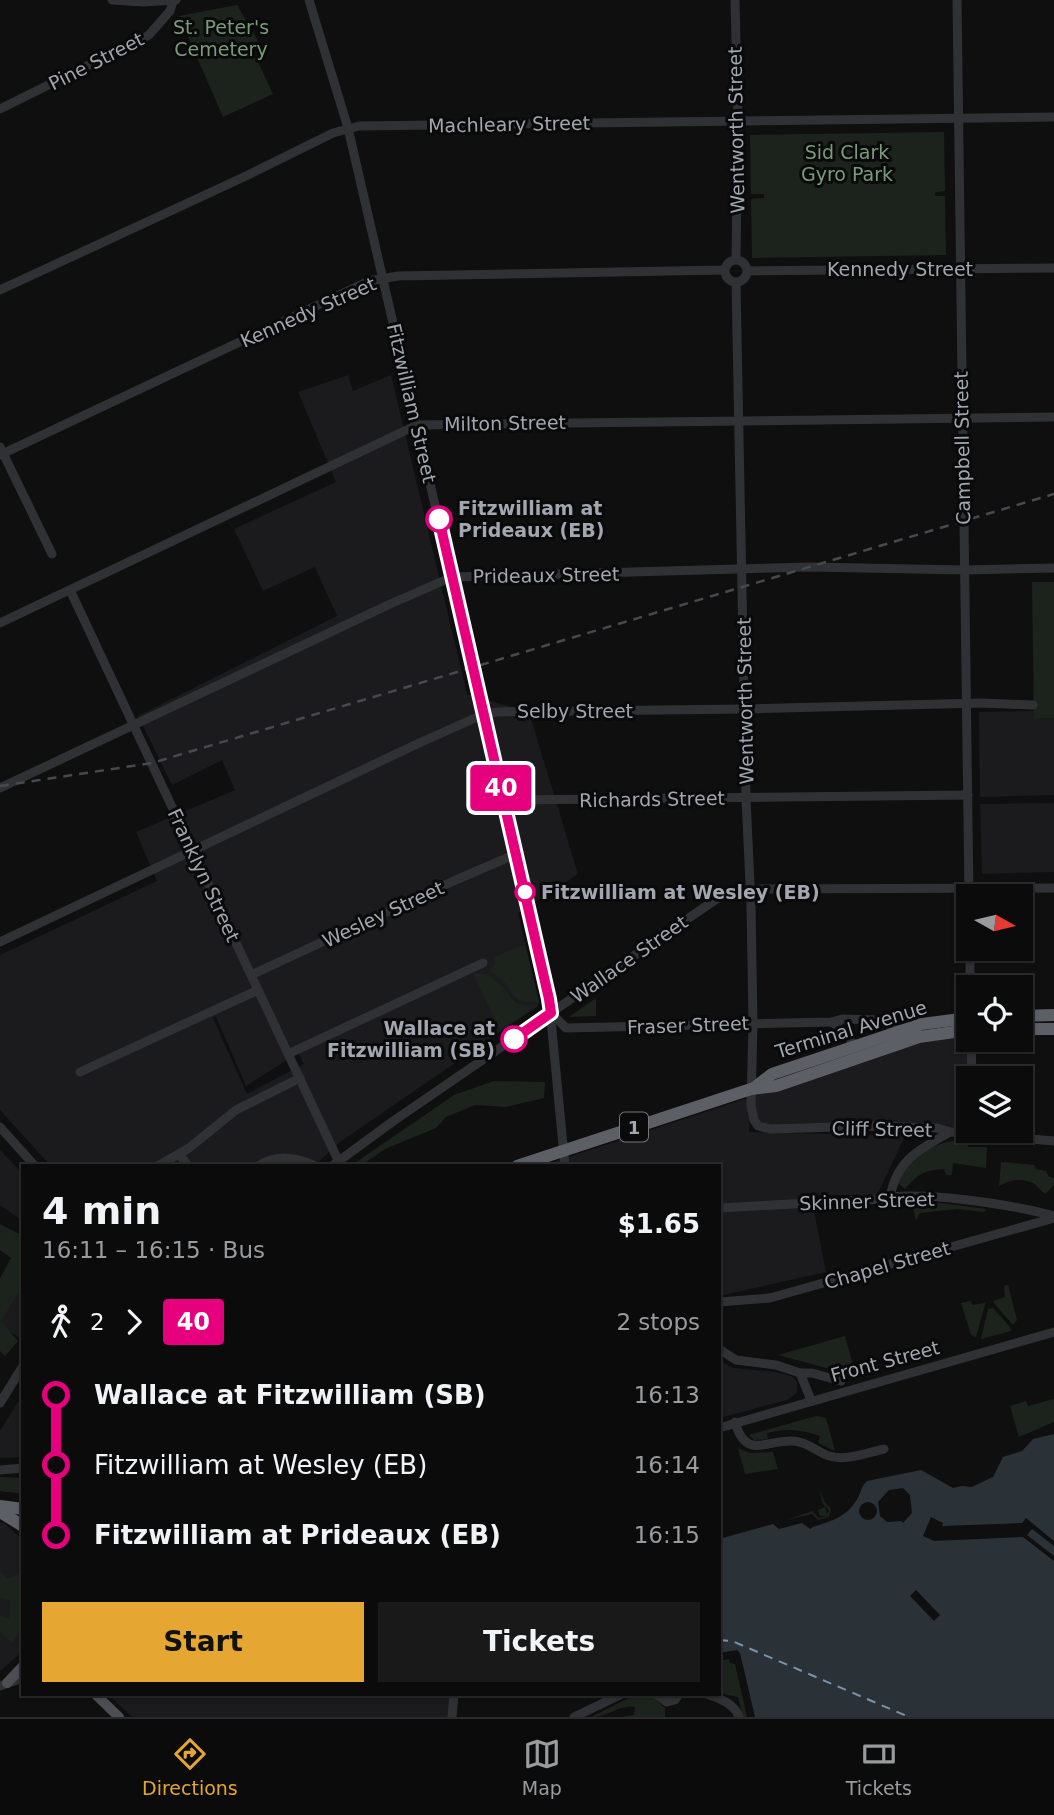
<!DOCTYPE html>
<html lang="en">
<head>
<meta charset="utf-8">
<style>
  body { margin:0; font-family:"DejaVu Sans",sans-serif; background:#19191a; color:#f1f3f6; height:100vh; display:flex; flex-direction:column; font-size:26px; white-space:nowrap }
  * { box-sizing:border-box; margin:0 }
  p { font-size:23px; color:#9a9b9d }
  .icon { flex:none; width:38px; height:38px; fill:none; stroke:currentColor; stroke-width:2; stroke-linecap:round; stroke-linejoin:round }
  .map { position:relative; flex:1; overflow:hidden }
  .side { position:absolute; left:21px; top:1164px; width:700px; height:532px; display:flex; flex-direction:column; background:#0b0b0c; border-radius:0px; box-shadow:0 2px 5px #0004,0 0 0 2px #2b2b2d }
  .side>* { flex:none }
  .badge { padding:0 14px; border-radius:5px; font-size:24px; line-height:46px }
  .needle { width:46px; rotate:98deg }
  .tools { position:absolute; left:956px; top:884px; display:grid; gap:14px }
  .tools a { display:grid; place-items:center; width:77px; height:77px; border-radius:0px; background:#0b0b0c; box-shadow:0 2px 5px #0004,0 0 0 2px #2b2b2d; font-size:35px }
  .map>.badge { position:absolute; translate:-50% -50%; box-shadow:0 0 0 4px #fff }
  .legs { display:flex; align-items:center; gap:10px; height:77px; padding:0 21px; font-size:23px }
  .legs p { margin-inline-start:auto }
  .summary { display:flex; align-items:center; justify-content:space-between; height:119px; padding:0 21px }
  h1 { font-size:38px; font-weight:800; line-height:52px }
  .cta { display:flex; gap:14px; margin-top:auto; padding:14px 21px }
  .cta a { flex:1; height:80px; border-radius:0px; background:#e5a632; color:#111; font-size:28px; font-weight:800; line-height:80px; text-align:center }
  .cta a+a { background:#19191a; color:#f1f3f6 }
  ul { padding:0 21px; list-style:none }
  li { display:flex; align-items:center; gap:24px; height:70px; font-size:26px }
  li i { display:grid; place-items:center; width:10px; height:100%; margin:0 9px; background:currentColor }
  li i::after { content:''; width:18px; height:18px; margin:-9px; border:5px solid; border-radius:50%; background:#0b0b0c }
  li p { margin-inline-start:auto }
  li:first-child i { background:linear-gradient(#0000 50%,currentColor 0) }
  li:last-child i { background:linear-gradient(currentColor 50%,#0000 0) }
  .tabs { display:flex; justify-content:space-around; align-items:center; height:98px; border-top:2px solid #2b2b2d; background:#0b0b0c; font-size:19px; color:#9a9b9d }
  .tabs a { display:grid; justify-items:center; gap:4px }
  .tabs .current { color:#e5a632 }
  .map>svg:first-child { display:block }
  .built { fill:#1b1b1d; fill-rule:evenodd }
  .green { fill:#1c231c }
  .water { fill:#2a3238 }
  .pier { fill:#0f0f10 }
  .lines { fill:none; stroke-linecap:round; stroke-linejoin:round }
  .ferry { stroke:#7994aa; stroke-width:2; stroke-dasharray:9 7; stroke-linecap:butt }
  .minor { stroke:#303135; stroke-width:9 }
  .major { stroke:#4d4e54; stroke-width:10 }
  .highway { stroke:#5d5f66; stroke-width:12 }
  .rail { stroke:#48494e; stroke-width:2.5; stroke-dasharray:9 7; stroke-linecap:butt }
  .line-1-casing { stroke:#fff; stroke-width:16 }
  .line-1 { stroke:#e6007e; stroke-width:10 }
  .stop-1-dot { fill:#fff; stroke:#e6007e; stroke-width:3.5 }
  .labels { text-anchor:middle; dominant-baseline:central; stroke-width:6; stroke-linejoin:round; paint-order:stroke }
  .shield { fill:#0a0a0b; stroke:#74777e; stroke-width:2 }
  .shield-label { font-size:18px; font-weight:bold; fill:#a1a6b0 }
  .park-label { font-size:19px; fill:#799b7a; stroke:#0a0a0b }
  .street-label { font-size:19px; fill:#a1a6b0; stroke:#0a0a0b }
  .stop-label { font-size:19px; font-weight:bold; fill:#a1a6b0; stroke:#0a0a0b; text-anchor:start }
</style>
</head>
<body>
<div class="map">
<svg width="1054" height="1717" viewBox="0 0 1054 1717">
  <rect width="100%" height="100%" fill="#0f0f10"/>
  <g class="built">
    <path d="M 348,375 L 353,391 L 391,375 L 467,694 L 529,712 L 578,874 L 518,913 L 539,1002 L 538,1006 L 340,1142 L 315,1165 L 50,1165 L 0,1110 L 0,955 L 157,881 L 136,832 L 235,790 L 222,760 L 172,785 L 138,716 L 337,616 L 315,567 L 263,591 L 234,529 L 336,482 L 298,392 ZM 216,1017 L 246,1086 L 298,1053 L 304,1064 L 247,1094 L 213,1018 Z"/>
    <polygon points="1034,711 1035,719 1054,718 1054,795 980,797 979,712"/>
    <polygon points="1054,803 1054,872 982,874 980,804"/>
    <polygon points="968,1030 968,1130 763,1128 750,1107 749,1132 905,1136 877,1195 811,1195 826,1272 719,1296 719,1166 541,1166 751,1097 751,1089 855,1058"/>
    <polygon points="0,1150 23,1174 23,1221 0,1205"/>
    <polygon points="23,1249 23,1340 0,1326 0,1286"/>
    <polygon points="719,1360 733,1368 775,1372 791,1376 797,1382 797,1393 787,1400 719,1418"/>
    <polygon points="23,1394 23,1457 0,1458 0,1431"/>
    <polygon points="0,1522 5,1524 23,1540 23,1651 0,1671"/>
    <polygon points="108,1694 454,1694 450,1717 132,1717"/>
  </g>
  <g class="green">
    <polygon points="237,5 258,41 250,45 273,94 223,117 179,16"/>
    <polygon points="944,132 945,191 935,192 935,196 945,196 946,255 752,258 751,199 764,198 764,194 751,194 750,135"/>
    <polygon points="1032,582 1054,582 1054,718 1034,719"/>
    <polygon points="525,944 539,1002 523,1002 514,997 505,983 490,971 495,964 494,957"/>
    <polygon points="476,973 487,974 503,987 516,1003 522,1005 538,1006 500,1030 473,974"/>
    <polygon points="596,998 596,1016 569,1017"/>
    <polygon points="494,1081 545,1082 544,1098 506,1107 475,1105 446,1117 436,1128 385,1149 362,1165 352,1165 454,1095"/>
    <path d="M 959,1140 L 967,1140 L 968,1147 L 987,1147 L 986,1168 L 953,1163 L 952,1175 L 946,1175 L 944,1169 C 926,1170 917,1174 905,1189 L 898,1183 C 906,1157 933,1143 959,1140 Z"/>
    <path d="M 1001,1162 L 1034,1165 L 1036,1169 L 1046,1171 L 1049,1177 L 1054,1178 L 1054,1185 L 1045,1194 C 1042,1192 1040,1189 1037,1186 C 1027,1177 1010,1179 999,1186 Z"/>
    <polygon points="911,1202 933,1202 986,1209 984,1212 957,1209 920,1213 916,1220"/>
    <polygon points="0,1224 23,1236 23,1285 1,1321 18,1341 5,1356 0,1351 0,1278 11,1258 0,1250"/>
    <polygon points="1008,1285 1017,1320 1013,1325 994,1303 993,1301 1005,1297 1004,1286"/>
    <polygon points="970,1301 973,1305 985,1303 985,1305 976,1337 971,1335 961,1303"/>
    <polygon points="993,1308 1010,1327 1011,1331 981,1339 988,1309"/>
    <polygon points="845,1336 856,1376 778,1355"/>
    <polygon points="1054,1399 1054,1422 1019,1437 1010,1406 1026,1401 1028,1406"/>
    <path d="M 816,1416 L 826,1418 L 835,1451 L 818,1443 L 820,1436 C 802,1429 785,1428 767,1433 L 768,1439 L 754,1440 L 749,1435 Z"/>
    <polygon points="738,1448 750,1453 773,1452 778,1469 745,1474"/>
    <polygon points="0,1477 23,1478 23,1494 0,1491"/>
    <polygon points="819,1488 824,1501 831,1509 829,1517 818,1520 812,1514 786,1520 812,1511 819,1518 827,1516 820,1516 818,1510 825,1507 827,1514 829,1510 823,1504"/>
    <polygon points="0,1571 8,1579 22,1573 20,1614 23,1628 12,1643 0,1632 0,1615 9,1619 10,1601 0,1597"/>
    <polygon points="729,1659 730,1663 735,1664 747,1717 743,1717 738,1697 719,1693 719,1661"/>
    <path d="M 637,1694 L 650,1694 L 665,1708 L 665,1717 L 623,1717 L 634,1715 L 635,1707 C 616,1705 610,1717 591,1717 Z"/>
  </g>
  <path class="water" d="M 1054,1434 L 1054,1717 L 755,1717 L 740,1653 L 737,1650 L 719,1653 L 719,1539 L 773,1524 L 779,1529 L 802,1523 L 810,1529 L 813,1527 C 831,1521 845,1518 856,1501 C 861,1494 861,1486 867,1481 L 921,1470 L 953,1488 L 962,1486 L 972,1487 L 993,1477 L 1003,1457 L 1022,1451 L 1033,1439 Z"/>
  <g class="pier">
    <polygon points="903,1488 910,1495 912,1513 903,1523 901,1521 887,1522 880,1516 878,1502 889,1490"/>
    <circle cx="868" cy="1511" r="9"/>
    <polygon points="931,1517 943,1523 942,1526 1022,1523 1026,1518 1054,1541 1054,1546 1032,1529 1027,1535 1054,1556 1054,1561 1023,1537 934,1541 923,1536"/>
    <polygon points="916,1590 940,1615 934,1621 910,1596"/>
  </g>
  <g class="lines">
    <polyline class="ferry" points="719,1640 732,1641 909,1717"/>
    <g class="minor">
      <polyline points="112,0 143,2 176,0"/>
      <polyline points="309,0 348,128 549,999 565,1166"/>
      <polyline points="735,0 738,121 736,259"/>
      <polyline points="957,0 969,896"/>
      <polyline points="0,109 149,35 170,11 173,1"/>
      <circle cx="736" cy="271" r="11"/>
      <polyline points="747,271 1054,268"/>
      <polyline points="736,282 746,798 751,906 753,1023 751,1105 754,1120 758,1126 770,1129 872,1126 937,1128 950,1132 1054,1141"/>
      <polyline points="0,290 246,176 333,133 359,126 1054,117"/>
      <polyline points="0,447 52,554"/>
      <polyline points="0,455 369,281 398,276 724,270"/>
      <polyline points="70,590 338,1160"/>
      <polyline points="0,623 417,425 1054,417"/>
      <polyline points="0,788 388,605 452,577 810,567 965,570 1054,568"/>
      <polyline points="504,800 968,795"/>
      <polyline points="0,942 417,744 473,719 496,712 745,709 982,703 1033,705"/>
      <polyline points="970,948 970,987"/>
      <polyline points="251,975 458,879 516,854"/>
      <polyline points="551,1013 566,1028 832,1022 842,1019 880,1020 901,1031"/>
      <polyline points="832,1022 849,1035 853,1047"/>
      <polyline points="971,1040 972,1078"/>
      <polyline points="288,1054 483,963"/>
      <polyline points="80,1072 258,990"/>
      <polyline points="0,1127 35,1166"/>
      <polyline points="180,1155 188,1166"/>
      <polyline points="158,1166 189,1148 236,1110 300,1078"/>
      <path d="M 258,1166 C 276,1154 298,1157 315,1166"/>
      <polyline points="332,1166 392,1122 718,898 736,892 760,889 1054,888"/>
      <path d="M 890,1197 C 897,1159 920,1149 950,1132"/>
      <path d="M 719,1208 L 882,1199 C 915,1189 1019,1206 1054,1216"/>
      <polyline points="719,1302 770,1298 1054,1218"/>
      <polyline points="719,1349 736,1360 776,1365 800,1373 812,1373 841,1381"/>
      <polyline points="800,1373 811,1400"/>
      <polyline points="0,1403 23,1366"/>
      <path d="M 735,1422 C 746,1461 767,1439 794,1441 C 806,1442 814,1449 824,1454 C 842,1463 866,1453 884,1449"/>
      <polyline points="719,1428 1054,1332"/>
      <polyline points="0,1470 23,1468"/>
      <polyline points="0,1686 23,1678"/>
      <polyline points="656,1694 667,1702 675,1700 679,1694"/>
      <path d="M 707,1694 C 720,1699 734,1703 739,1717"/>
      <polyline points="452,1717 454,1694"/>
      <polyline points="574,1717 622,1694"/>
    </g>
    <g class="major">
      <polyline points="7,1683 23,1666"/>
      <polyline points="95,1694 119,1717"/>
    </g>
    <g class="highway">
      <polyline points="1020,1016 1054,1015"/>
      <polyline points="1020,1029 1054,1029"/>
      <polyline points="754,1088 772,1074 922,1024 968,1018"/>
      <polyline points="517,1166 751,1089 776,1086 919,1037 968,1030"/>
      <polyline points="0,1506 23,1509"/>
      <polyline points="0,1512 23,1526"/>
    </g>
    <polyline class="rail" points="0,786 152,763 1054,494"/>
  </g>
  <g class="lines">
    <g class="line-1-casing">
      <polyline id="line-1" points="439,519 549,999 551,1013 514,1039"/>
    </g>
    <use href="#line-1" class="line-1"/>
  </g>
  <g class="stop-1-dot">
    <circle cx="439" cy="519" r="12"/>
    <circle cx="525" cy="892" r="9"/>
    <circle cx="514" cy="1039" r="12"/>
  </g>
  <g class="labels">
    <rect class="shield" x="620" y="1112.5" width="28" height="29" rx="5"/>
    <g class="shield-label">
      <text x="634" y="1127">1</text>
    </g>
    <g class="park-label">
      <text x="221" y="27">St. Peter's<tspan x="221" dy="22">Cemetery</tspan></text>
      <text x="847" y="152">Sid Clark<tspan x="847" dy="22">Gyro Park</tspan></text>
    </g>
    <g class="street-label">
      <text transform="translate(96 61) rotate(-27)">Pine Street</text>
      <text transform="translate(509 124) rotate(-1)">Machleary Street</text>
      <text transform="translate(736 130) rotate(-91)">Wentworth Street</text>
      <text x="900" y="269">Kennedy Street</text>
      <text transform="translate(308 312) rotate(-24)">Kennedy Street</text>
      <text transform="translate(412 403) rotate(77)">Fitzwilliam Street</text>
      <text transform="translate(505 423) rotate(-1)">Milton Street</text>
      <text transform="translate(962 448) rotate(-91)">Campbell Street</text>
      <text transform="translate(546 575) rotate(-1)">Prideaux Street</text>
      <text transform="translate(745 701) rotate(-91)">Wentworth Street</text>
      <text x="575" y="711">Selby Street</text>
      <text transform="translate(652 799) rotate(-1)">Richards Street</text>
      <text transform="translate(204 875) rotate(65)">Franklyn Street</text>
      <text transform="translate(383 914) rotate(-25)">Wesley Street</text>
      <text transform="translate(629 959) rotate(-35)">Wallace Street</text>
      <text transform="translate(688 1025) rotate(-2)">Fraser Street</text>
      <text transform="translate(851 1029) rotate(-17)">Terminal Avenue</text>
      <text transform="translate(882 1129) rotate(1)">Cliff Street</text>
      <text transform="translate(867 1201) rotate(-2)">Skinner Street</text>
      <text transform="translate(887 1265) rotate(-16)">Chapel Street</text>
      <text transform="translate(885 1361) rotate(-15)">Front Street</text>
    </g>
    <g class="stop-label">
      <text x="458" y="508">Fitzwilliam at<tspan x="458" dy="22">Prideaux (EB)</tspan></text>
      <text x="541" y="892">Fitzwilliam at Wesley (EB)</text>
      <text x="495" y="1028" text-anchor="end">Wallace at<tspan x="495" dy="22">Fitzwilliam (SB)</tspan></text>
    </g>
  </g>
</svg>
<div class="tools">
<a><svg class="needle" viewBox="-14 -14 28 28"><path d="M0-13l5 13h-10z" fill="#e53935"/><path d="M0 13l5-13h-10z" fill="#9a9b9d"/></svg></a>
<a><svg class="icon" aria-label="locate" viewBox="0 0 24 24"><circle cx="12" cy="12" r="6"/><path d="M12 2v4M12 18v4M2 12h4M18 12h4"/></svg></a>
<a><svg class="icon" aria-label="layers" viewBox="0 0 24 24"><path d="M12 4l9 5-9 5-9-5zM3 14l9 5 9-5"/></svg></a>
</div>
<b class="badge" style="left:501px;top:788px;background:#e6007e;color:#fff">40</b>
<section class="side">
<div class="summary"><div><h1>4 min</h1><p>16:11 – 16:15 · Bus</p></div><b>$1.65</b></div>
<div class="legs"><svg class="icon" aria-label="walk" viewBox="0 0 24 24"><circle cx="13" cy="4" r="2"/><path d="M13 8l-2 6 4 7M11 14l-3 7M7 12l3-4h3l4 4"/></svg>2<svg class="icon" aria-label="forward" viewBox="0 0 24 24"><path d="M9 5l7 7-7 7"/></svg><b class="badge" style="background:#e6007e;color:#fff">40</b><p>2 stops</p></div>
<ul>
<li><i style="color:#e6007e"></i><b>Wallace at Fitzwilliam (SB)</b><p>16:13</p></li>
<li><i style="color:#e6007e"></i><span>Fitzwilliam at Wesley (EB)</span><p>16:14</p></li>
<li><i style="color:#e6007e"></i><b>Fitzwilliam at Prideaux (EB)</b><p>16:15</p></li>
</ul>
<div class="cta"><a>Start</a><a>Tickets</a></div>
</section>
</div>
<nav class="tabs">
<a class="current"><svg class="icon" aria-label="directions" viewBox="0 0 24 24"><path d="M12 3l9 9-9 9-9-9zM9 14v-3h6M13 9l2 2-2 2"/></svg>Directions</a>
<a><svg class="icon" aria-label="map" viewBox="0 0 24 24"><path d="M3 6l6-2 6 2 6-2v14l-6 2-6-2-6 2zM9 4v14M15 6v14"/></svg>Map</a>
<a><svg class="icon" aria-label="tickets" viewBox="0 0 24 24"><path d="M3 7h18v10H3zM15 7v10"/></svg>Tickets</a>
</nav>
</body>
</html>
